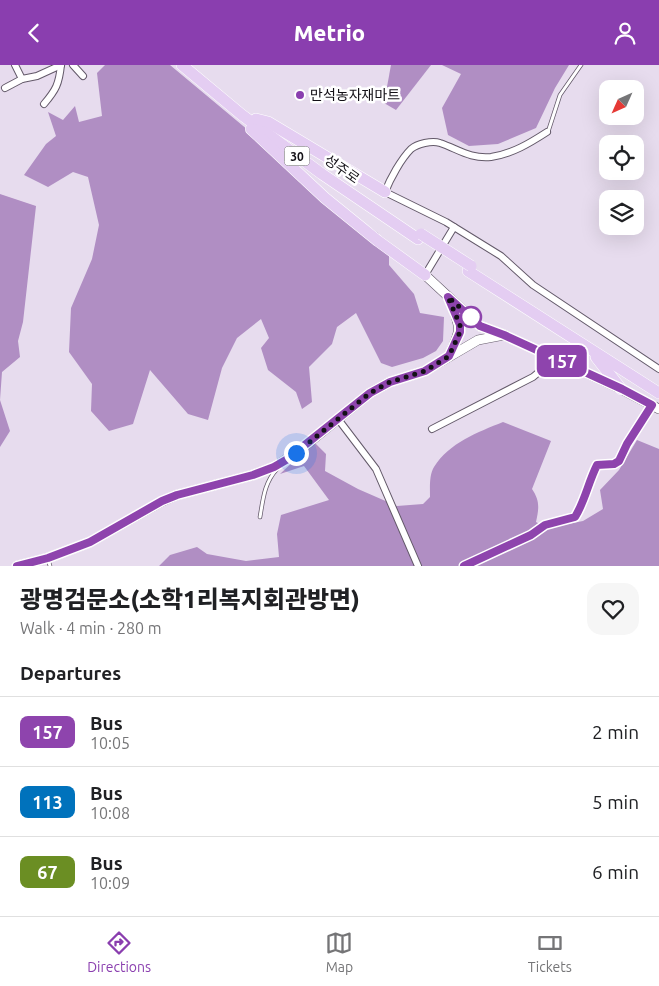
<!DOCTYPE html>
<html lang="en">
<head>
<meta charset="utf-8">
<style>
  body { margin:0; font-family:Ubuntu,"Noto Sans KR",sans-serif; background:#f6f6f6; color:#202124; height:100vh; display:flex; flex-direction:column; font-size:19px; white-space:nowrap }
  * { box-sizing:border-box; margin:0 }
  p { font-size:16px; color:#757577 }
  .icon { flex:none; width:28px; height:28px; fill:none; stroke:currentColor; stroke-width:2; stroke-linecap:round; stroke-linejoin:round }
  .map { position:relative; height:501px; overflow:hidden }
  .sheet { display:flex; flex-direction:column; background:#fff; flex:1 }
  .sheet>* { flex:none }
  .badge { padding:0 10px; border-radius:8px; font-size:18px; line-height:32px }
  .needle { width:32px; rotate:225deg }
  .controls { position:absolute; left:599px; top:15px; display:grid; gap:10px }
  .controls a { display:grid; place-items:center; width:45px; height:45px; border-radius:10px; background:#fff; box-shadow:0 5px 20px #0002; font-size:25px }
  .you { position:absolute; width:25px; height:25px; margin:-12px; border:4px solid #fff; border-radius:50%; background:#1a73e8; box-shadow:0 0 0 8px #1a73e833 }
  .map>.badge { position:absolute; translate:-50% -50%; box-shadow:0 0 0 2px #fff }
  h2 { padding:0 20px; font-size:19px; line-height:45px }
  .round { display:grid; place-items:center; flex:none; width:52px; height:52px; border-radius:15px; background:#f6f6f6 }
  .head { display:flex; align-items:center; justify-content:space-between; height:85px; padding:0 20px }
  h1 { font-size:24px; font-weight:800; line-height:38px }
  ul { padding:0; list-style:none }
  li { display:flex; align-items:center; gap:15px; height:70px; padding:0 20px; border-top:1px solid #e0e0e0 }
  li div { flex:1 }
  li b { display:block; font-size:19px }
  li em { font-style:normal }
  li .badge { min-width:55px; font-weight:700; text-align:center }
  header { display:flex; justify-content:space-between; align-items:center; height:65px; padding:0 20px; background:#8a3eaf; color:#fff; font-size:22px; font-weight:800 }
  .tabs { display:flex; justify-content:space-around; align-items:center; height:70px; border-top:1px solid #e0e0e0; background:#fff; font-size:14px; color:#757577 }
  .tabs a { display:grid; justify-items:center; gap:2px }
  .tabs .selected { color:#8a3eaf }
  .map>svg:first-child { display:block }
  .forest { fill:#b08ec3 }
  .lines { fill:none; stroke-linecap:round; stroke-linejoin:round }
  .lane-casing { stroke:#635969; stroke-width:4.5 }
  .street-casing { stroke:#635969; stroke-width:8 }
  .secondary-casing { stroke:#635969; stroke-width:10 }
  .highway-casing { stroke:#fff; stroke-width:12 }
  .lane { stroke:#fff; stroke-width:3 }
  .street { stroke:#fff; stroke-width:6 }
  .secondary { stroke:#fff; stroke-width:9 }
  .highway { stroke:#e4cdf2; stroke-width:11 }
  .highway-bridge-casing { stroke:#fff; stroke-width:12; stroke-linecap:butt }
  .highway-bridge { stroke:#e4cdf2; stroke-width:11 }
  .line-casing { stroke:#fff; stroke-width:11 }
  .line { stroke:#8e44ad; stroke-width:8 }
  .walk { stroke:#131016; stroke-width:5; stroke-dasharray:0 9 }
  .poi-dot { fill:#8a3eaf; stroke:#fff; stroke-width:2 }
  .stop-dot { fill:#fff; stroke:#8e44ad; stroke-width:2.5 }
  .labels { text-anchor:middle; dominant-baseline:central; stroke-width:5; stroke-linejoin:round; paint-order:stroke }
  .shield { fill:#fff; stroke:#5a585c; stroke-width:1 }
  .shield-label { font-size:12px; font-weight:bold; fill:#131016 }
  .poi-label { font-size:14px; fill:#131016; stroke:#fff; text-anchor:start }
  .street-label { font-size:14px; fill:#131016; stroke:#fff }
</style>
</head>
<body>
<header><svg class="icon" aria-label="back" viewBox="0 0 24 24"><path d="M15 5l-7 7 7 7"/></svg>Metrio<svg class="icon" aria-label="person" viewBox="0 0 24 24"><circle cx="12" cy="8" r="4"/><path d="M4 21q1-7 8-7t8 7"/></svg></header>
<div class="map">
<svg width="659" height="501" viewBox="0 0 659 501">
  <rect width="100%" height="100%" fill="#e7dcee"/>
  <g class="forest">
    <polygon points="105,0 170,0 328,132 378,168 389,186 389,200 414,229 420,248 444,252 443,276 436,286 423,293 392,302 381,298 356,248 337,262 332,279 309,302 312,337 302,344 296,327 268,305 261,283 269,273 261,254 237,273 222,303 208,355 188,349 150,305 133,359 109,366 91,346 92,319 69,287 71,243 92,194 99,160 88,112 73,107 48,122 24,110 46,79 56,71 48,47 63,55 75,41 79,57 102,51 97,8"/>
    <polygon points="391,0 431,0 396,45 384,38"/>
    <polygon points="442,0 569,0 555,23 536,63 498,79 469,81 448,70 442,43 461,9"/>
    <polygon points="0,129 36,141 23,257 18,276 20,292 2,307 0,335 10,366 0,382"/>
    <path d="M 503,357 L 551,376 L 532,424 C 540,436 539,443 536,457 L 547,463 L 583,456 L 603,444 L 600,425 L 619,405 L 637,375 L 659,384 L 659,501 L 159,501 L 170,490 L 197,482 L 207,489 L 246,496 L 279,492 L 277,469 L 281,450 L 329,435 L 304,401 L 280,409 L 314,377 L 326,389 L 325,406 L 358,424 L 397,441 L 423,439 L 430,432 C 430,423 429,410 434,402 C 449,378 478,367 503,357 Z"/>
  </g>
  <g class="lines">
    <g class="lane-casing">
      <g id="lane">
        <polyline points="548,67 560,30 581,0"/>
        <path d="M 260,452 C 263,435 264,418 277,404"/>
        <polyline points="48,494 50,501"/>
      </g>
    </g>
    <g class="street-casing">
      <g id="street">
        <polyline points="15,0 22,14"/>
        <polyline points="73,0 83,11"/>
        <polyline points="5,23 22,14 37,11 61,0"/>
        <path d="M 44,39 C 56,25 59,19 61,0"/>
        <path d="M 547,67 C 530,78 512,89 491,92 C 470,94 458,84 440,78 C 432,75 417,79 411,84 C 401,94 390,114 385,127 L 446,157 L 501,191 L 533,220 L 659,304"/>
        <polyline points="425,210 454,162"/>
        <polyline points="338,354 376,404 418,501"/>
        <polyline points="432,364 533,312 545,302 551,292"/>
        <path d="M 464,501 L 531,469 L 545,460 L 575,452 C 585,436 588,418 597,400 L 613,399 L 619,396 L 627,379 L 652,340"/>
      </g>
    </g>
    <g class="secondary-casing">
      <g id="secondary">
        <polyline points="425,210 480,261 504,270 621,324 659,344"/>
        <path d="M 449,291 C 462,262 461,265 450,235"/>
        <polyline points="17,501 48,493 90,477 161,437 177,430 253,410 274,402 296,388 370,328 390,317 425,306 478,275 504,270"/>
      </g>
    </g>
    <g class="highway-casing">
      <g id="highway">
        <polyline points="182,0 242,50 322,109 418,174"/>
        <polyline points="256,54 268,57 385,127"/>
        <polyline points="251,64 325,133 378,176 425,210"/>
        <polyline points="468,206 659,328"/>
        <polyline points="596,292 621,324"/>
      </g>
    </g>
    <use href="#lane" class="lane"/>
    <use href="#street" class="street"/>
    <use href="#secondary" class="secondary"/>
    <use href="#highway" class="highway"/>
    <g class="highway-bridge-casing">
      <polyline id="highway-bridge" points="421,169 471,201"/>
    </g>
    <use href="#highway-bridge" class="highway-bridge"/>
  </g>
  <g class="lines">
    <g class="line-casing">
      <path id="line" d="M 17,501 L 48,493 L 90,477 L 162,436 L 177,430 L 253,410 L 274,402 L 286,395 L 370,328 L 390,317 L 425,306 L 449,291 L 460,267 L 460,260 L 448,232 L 480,261 L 504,270 L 622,324 L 652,340 L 627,379 L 619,396 L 614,399 L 597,400 C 588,418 585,436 575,452 L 545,460 L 531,470 L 464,501"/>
    </g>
    <use href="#line" class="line"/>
    <polyline class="walk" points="296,388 370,328 390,317 425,306 449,291 460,267 460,260 448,232 471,252"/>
  </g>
  <circle class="poi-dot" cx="300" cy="30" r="5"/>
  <circle class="stop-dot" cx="471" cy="252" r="10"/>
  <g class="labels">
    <rect class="shield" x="284.5" y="81.5" width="25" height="19" rx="4"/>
    <g class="shield-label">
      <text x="297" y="91">30</text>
    </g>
    <g class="poi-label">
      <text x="310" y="30">만석농자재마트</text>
    </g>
    <g class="street-label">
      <text transform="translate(342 104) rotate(35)">성주로</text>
    </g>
  </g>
</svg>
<div class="controls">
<a><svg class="needle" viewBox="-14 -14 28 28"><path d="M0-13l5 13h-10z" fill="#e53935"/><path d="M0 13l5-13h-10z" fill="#757577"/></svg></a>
<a><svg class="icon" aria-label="locate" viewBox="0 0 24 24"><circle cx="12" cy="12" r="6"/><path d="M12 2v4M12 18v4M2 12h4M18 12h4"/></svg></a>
<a><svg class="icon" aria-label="layers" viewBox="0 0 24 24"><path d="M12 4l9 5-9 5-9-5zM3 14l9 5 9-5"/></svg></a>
</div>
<div class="you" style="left:296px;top:388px"></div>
<b class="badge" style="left:562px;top:296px;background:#8e44ad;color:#fff">157</b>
</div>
<section class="sheet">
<div class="head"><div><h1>광명검문소(소학1리복지회관방면)</h1><p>Walk · 4 min · 280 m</p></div><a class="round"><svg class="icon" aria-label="heart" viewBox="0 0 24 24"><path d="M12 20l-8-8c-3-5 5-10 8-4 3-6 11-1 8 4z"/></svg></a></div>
<h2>Departures</h2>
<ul>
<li><span class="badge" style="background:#8e44ad;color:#fff">157</span><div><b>Bus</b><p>10:05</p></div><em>2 min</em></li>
<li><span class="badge" style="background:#0072bc;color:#fff">113</span><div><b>Bus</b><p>10:08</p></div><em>5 min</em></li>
<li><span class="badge" style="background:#6b8e23;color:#fff">67</span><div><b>Bus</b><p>10:09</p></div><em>6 min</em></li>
</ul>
</section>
<nav class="tabs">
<a class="selected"><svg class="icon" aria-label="directions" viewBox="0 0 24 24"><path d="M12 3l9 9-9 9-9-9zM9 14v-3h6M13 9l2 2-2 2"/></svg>Directions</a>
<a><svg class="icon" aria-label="map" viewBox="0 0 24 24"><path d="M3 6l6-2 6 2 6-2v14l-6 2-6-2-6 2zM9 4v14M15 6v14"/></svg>Map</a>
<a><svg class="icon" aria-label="tickets" viewBox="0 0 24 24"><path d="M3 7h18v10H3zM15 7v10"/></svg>Tickets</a>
</nav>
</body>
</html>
